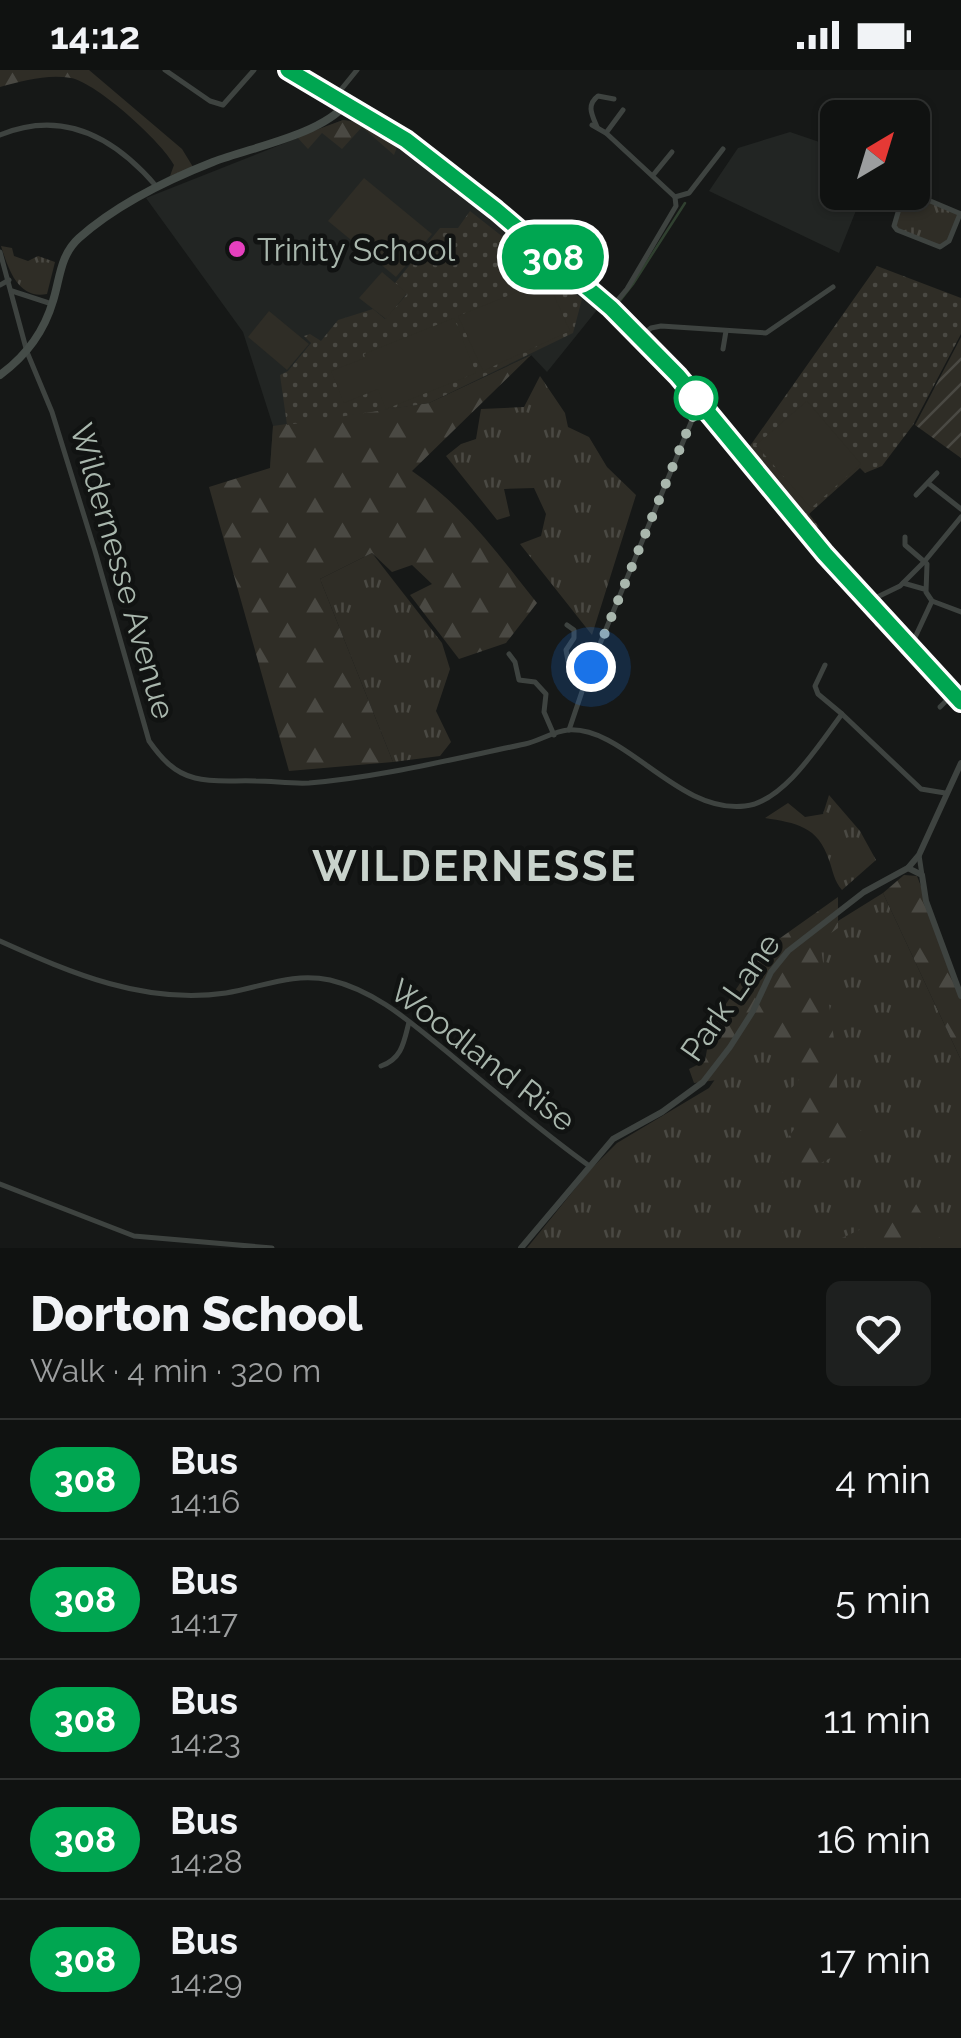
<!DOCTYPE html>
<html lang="en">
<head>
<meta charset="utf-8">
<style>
  body { margin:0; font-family:Raleway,sans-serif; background:#1e201f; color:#f1f3f6; height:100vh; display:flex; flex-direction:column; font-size:38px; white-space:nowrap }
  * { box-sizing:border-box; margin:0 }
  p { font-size:32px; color:#9c9e9f }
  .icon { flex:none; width:55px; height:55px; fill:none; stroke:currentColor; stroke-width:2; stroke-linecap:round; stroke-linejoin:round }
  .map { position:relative; height:1178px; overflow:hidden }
  .drawer { display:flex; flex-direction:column; background:#101211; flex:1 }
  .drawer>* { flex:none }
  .badge { padding:0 20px; border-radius:32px; font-size:35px; line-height:65px }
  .needle { width:65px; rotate:38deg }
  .fabs { position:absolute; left:820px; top:30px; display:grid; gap:20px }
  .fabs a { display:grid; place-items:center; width:110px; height:110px; border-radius:15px; background:#101211; box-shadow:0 2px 8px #0004,0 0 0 2px #303231; font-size:50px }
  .you { position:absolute; width:50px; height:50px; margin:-25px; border:8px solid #fff; border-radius:50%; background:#1a73e8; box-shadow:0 0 0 15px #1a73e833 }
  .map>.badge { position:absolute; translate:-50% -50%; box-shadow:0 0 0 5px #fff }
  .round { display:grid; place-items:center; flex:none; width:105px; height:105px; border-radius:15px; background:#1e201f }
  .overview { display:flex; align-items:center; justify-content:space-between; height:170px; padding:0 30px }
  h1 { font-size:48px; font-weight:800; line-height:75px }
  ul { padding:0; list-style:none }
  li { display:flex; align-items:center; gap:30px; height:120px; padding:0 30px; border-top:2px solid #303231 }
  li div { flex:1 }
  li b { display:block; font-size:38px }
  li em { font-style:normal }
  li .badge { min-width:110px; font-weight:700; text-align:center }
  .status { display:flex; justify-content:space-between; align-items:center; height:70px; padding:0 50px; background:#101211; direction:ltr }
  .status svg { height:28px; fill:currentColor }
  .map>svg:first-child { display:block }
  .built { fill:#222523 }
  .grass { fill:url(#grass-tufts) }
  .forest { fill:url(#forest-firs) }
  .park { fill:url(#park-dots) }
  .garden { fill:url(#garden-furrows) }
  .pitch { fill:#2f2d26 }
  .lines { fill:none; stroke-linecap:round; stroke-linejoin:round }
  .stream { stroke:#304030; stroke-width:2.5 }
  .minor { stroke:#3e4340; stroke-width:5 }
  .tertiary { stroke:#3e4340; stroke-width:6 }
  .secondary { stroke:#454c48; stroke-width:8 }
  .trunk { stroke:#5c645e; stroke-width:9 }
  .line-casing { stroke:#fff; stroke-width:22 }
  .line { stroke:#00a651; stroke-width:15 }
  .walk { stroke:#a9b7ad; stroke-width:10; stroke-dasharray:0 18 }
  .poi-dot { fill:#e540be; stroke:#111312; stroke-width:4 }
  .stop-dot { fill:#fff; stroke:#00a651; stroke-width:5 }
  .labels { text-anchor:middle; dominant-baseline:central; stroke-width:9; stroke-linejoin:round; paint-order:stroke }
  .poi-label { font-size:32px; fill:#a9b7ad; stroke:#111312; text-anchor:start }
  .street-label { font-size:32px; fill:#a9b7ad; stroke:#111312 }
  .district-label { font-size:42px; font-weight:bold; letter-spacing:2.5px; fill:#c9d3cc; stroke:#111312 }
</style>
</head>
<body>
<div class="status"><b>14:12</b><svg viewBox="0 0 49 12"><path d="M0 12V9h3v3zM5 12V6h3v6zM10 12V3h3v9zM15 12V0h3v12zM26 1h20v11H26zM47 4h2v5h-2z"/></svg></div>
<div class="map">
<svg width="961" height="1178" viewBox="0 0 961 1178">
  <defs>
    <pattern id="grass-tufts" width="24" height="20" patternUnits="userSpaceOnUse" patternTransform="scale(2.5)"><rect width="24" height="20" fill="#2f2d26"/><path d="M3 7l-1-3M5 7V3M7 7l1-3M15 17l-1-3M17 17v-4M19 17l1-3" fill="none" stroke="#4a4943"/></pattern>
    <pattern id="forest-firs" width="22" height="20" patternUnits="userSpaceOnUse" patternTransform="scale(2.5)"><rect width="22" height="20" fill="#2f2d26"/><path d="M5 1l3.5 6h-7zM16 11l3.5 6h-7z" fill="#4a4943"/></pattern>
    <pattern id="park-dots" width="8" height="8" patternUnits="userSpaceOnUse" patternTransform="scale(2.5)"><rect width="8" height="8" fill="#2f2d26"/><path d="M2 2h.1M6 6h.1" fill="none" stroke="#4a4943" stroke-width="1.8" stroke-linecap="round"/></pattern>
    <pattern id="garden-furrows" width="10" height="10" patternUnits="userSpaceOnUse" patternTransform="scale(2.5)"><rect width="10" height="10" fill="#2f2d26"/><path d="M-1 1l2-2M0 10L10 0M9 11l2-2" fill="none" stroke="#4a4943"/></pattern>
  </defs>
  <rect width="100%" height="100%" fill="#161817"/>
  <g class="built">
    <polygon points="343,50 365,53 399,72 474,129 601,235 547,302 531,285 429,333 270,398 273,356 243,262 146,128"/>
    <polygon points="790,62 837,78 838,122 863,123 839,183 709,121 738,78"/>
  </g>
  <g class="grass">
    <polygon points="904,123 960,144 949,171 940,177 897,160 895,148"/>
    <path d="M 1,176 L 12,178 L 14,186 L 28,191 L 38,186 L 55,192 L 47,224 C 18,230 8,198 1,176 Z"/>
    <polygon points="540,306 565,343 568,357 589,367 607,397 636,425 592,565 520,474 541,466 546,444 534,418 504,419 510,446 497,450 446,386 461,374 476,369 481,339 524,337"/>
    <polygon points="372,483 442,573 450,599 436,641 451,672 440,686 393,692 320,509"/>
    <path d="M 829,725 L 860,761 L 876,790 L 842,820 C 834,811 833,801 829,790 C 818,756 796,753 765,748 L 788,733 L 805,747 L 823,744 Z"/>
    <polygon points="883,823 961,990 961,1178 527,1178 591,1099 617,1073 709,1018 817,864"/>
  </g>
  <g class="forest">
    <path d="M 0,0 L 89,0 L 182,79 L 193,97 L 170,106 L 174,95 C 162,72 97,13 71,8 C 46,4 24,11 0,17 Z"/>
    <path d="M 343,50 C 363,53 388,57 397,77 L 394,85 L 362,57 L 342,79 L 322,63 L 308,79 L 297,67 Z"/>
    <path d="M 531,285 L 412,401 C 463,435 499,485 537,533 L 506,573 L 459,589 L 410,525 L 432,514 L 412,495 L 392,502 L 372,483 L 320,509 L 393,692 L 289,701 L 209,417 L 270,398 L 273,356 L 429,333 Z"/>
    <polygon points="904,805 917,806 961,919 961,990 883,823"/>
    <polygon points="838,827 838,858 820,871 837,990 837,1033 868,1069 811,1098 761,1106 802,1048 779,1032 804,1004 794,986 760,967 717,1010 694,1013 689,999 705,991 711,956 762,881"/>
    <polygon points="916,1134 934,1165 961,1178 820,1178"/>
  </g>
  <g class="park">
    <polygon points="470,141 582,229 573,263 429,333 287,355 280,305 288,301 311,273 304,266 310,264 321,271 338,250 373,239 385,249 407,224 395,213 440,158 458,158"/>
    <polygon points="877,196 961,228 961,264 913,355 882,396 865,403 860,398 809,444 819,457 813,464 745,383"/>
  </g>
  <polygon class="garden" points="961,267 961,388 915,355"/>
  <g class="pitch">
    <polygon points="364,108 432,164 396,207 328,151"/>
    <polygon points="382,202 407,223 386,249 359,228"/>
    <polygon points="547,210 570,261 483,301 458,246"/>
    <polygon points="269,241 309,274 287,300 248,267"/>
    <polygon points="454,248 476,303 386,339 378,319 344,333 331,301 365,288 364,284"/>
    <polygon points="807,331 861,394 811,438 756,375"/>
  </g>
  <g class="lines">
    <polyline class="stream" points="615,237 633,214 685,133"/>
    <g class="minor">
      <polyline points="165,0 210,31 223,35 254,0"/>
      <polyline points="335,27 357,0"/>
      <polyline points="592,55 606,63 675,127"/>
      <path d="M 597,57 C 592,45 586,35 598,26 L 614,29"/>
      <polyline points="606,63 623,40"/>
      <path d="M 0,65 C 63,39 115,68 156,116"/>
      <polyline points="654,104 672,82"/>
      <polyline points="904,122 894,156 897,160 940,177 949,171 960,144"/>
      <polyline points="909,122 961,144"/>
      <path d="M 0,182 L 27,282 L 52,342 L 95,481 L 149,671 C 161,688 174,703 195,708 C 214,713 236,710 256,711 C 273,711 291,714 309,713 C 381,707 453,689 525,674 C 539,671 554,661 568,660 C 625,656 677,744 745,736 C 784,732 820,673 842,644 L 921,719 L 945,723"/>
      <polyline points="0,215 9,210"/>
      <polyline points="12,221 52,234"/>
      <polyline points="611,238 627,219 676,136 675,127 689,123 723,79"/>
      <polyline points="640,267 651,258 661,256 766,263 833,217"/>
      <polyline points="723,279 726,261"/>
      <polyline points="928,413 961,439"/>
      <polyline points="916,425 937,403"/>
      <polyline points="905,467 905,475 927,494 926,522 932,531"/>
      <polyline points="903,513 924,519"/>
      <polyline points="869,531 900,516 924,492 961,447"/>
      <polyline points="932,531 961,542"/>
      <polyline points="877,554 884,547"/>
      <polyline points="567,555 574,560 574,568 566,580 568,591 590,598"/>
      <polyline points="911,576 932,531"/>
      <polyline points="509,584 515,592 519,610 535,612 546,624 544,642 554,665"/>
      <polyline points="825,595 815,616 818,624 842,644"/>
      <polyline points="940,637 952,625"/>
      <polyline points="569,660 590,598 699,333"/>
      <polyline points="919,785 922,805"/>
      <path d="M 0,871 C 71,903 145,935 226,923 C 263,917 292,902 330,910 C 376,921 410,952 446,981 C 493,1020 539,1060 588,1095"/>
      <path d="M 381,996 C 402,989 404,972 409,952"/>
      <polyline points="0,1114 134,1166 272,1178"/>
    </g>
    <g class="tertiary">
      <polyline points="908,798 922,805 926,831 961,926"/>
      <polyline points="521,1178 613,1069 662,1042 703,1012 730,977 753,941 771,902 788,881 864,822 908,798 919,785 961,693"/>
    </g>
    <path class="secondary" d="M 0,305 C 26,286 44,262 53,231 C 60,209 60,185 79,168 C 116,135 167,110 213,92 C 252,77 320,65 346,34"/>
    <polyline class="trunk" points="288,0 400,66 497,139 611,238 678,307 821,478 961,632"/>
  </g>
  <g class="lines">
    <g class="line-casing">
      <polyline id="line" points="288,0 406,70 496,140 611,238 678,306 825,484 961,632"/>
    </g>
    <use href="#line" class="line"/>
    <polyline class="walk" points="591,597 699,332 696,328"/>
  </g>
  <circle class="poi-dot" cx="237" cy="179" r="10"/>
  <circle class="stop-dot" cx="696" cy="328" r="20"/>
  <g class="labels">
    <g class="poi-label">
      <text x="257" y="179">Trinity School</text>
    </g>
    <g class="street-label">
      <text transform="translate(123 501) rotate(74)">Wildernesse Avenue</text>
      <text transform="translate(730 927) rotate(-55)">Park Lane</text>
      <text transform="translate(483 985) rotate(38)">Woodland Rise</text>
    </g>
    <g class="district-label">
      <text x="475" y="796">WILDERNESSE</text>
    </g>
  </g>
</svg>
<div class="fabs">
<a><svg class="needle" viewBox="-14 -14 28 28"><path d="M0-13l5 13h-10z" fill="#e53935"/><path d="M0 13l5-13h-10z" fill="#9c9e9f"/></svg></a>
</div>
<div class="you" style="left:591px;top:597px"></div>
<b class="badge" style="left:553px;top:187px;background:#00a651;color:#fff">308</b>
</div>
<section class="drawer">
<div class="overview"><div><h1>Dorton School</h1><p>Walk · 4 min · 320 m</p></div><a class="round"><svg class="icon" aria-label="heart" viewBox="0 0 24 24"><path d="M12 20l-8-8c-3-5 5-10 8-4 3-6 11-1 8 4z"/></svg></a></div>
<ul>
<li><span class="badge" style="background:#00a651;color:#fff">308</span><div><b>Bus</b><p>14:16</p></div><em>4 min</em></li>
<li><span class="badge" style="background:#00a651;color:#fff">308</span><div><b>Bus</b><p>14:17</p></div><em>5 min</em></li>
<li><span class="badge" style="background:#00a651;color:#fff">308</span><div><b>Bus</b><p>14:23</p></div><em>11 min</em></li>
<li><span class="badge" style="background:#00a651;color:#fff">308</span><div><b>Bus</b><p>14:28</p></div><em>16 min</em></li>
<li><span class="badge" style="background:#00a651;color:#fff">308</span><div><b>Bus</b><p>14:29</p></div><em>17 min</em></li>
</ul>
</section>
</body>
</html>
